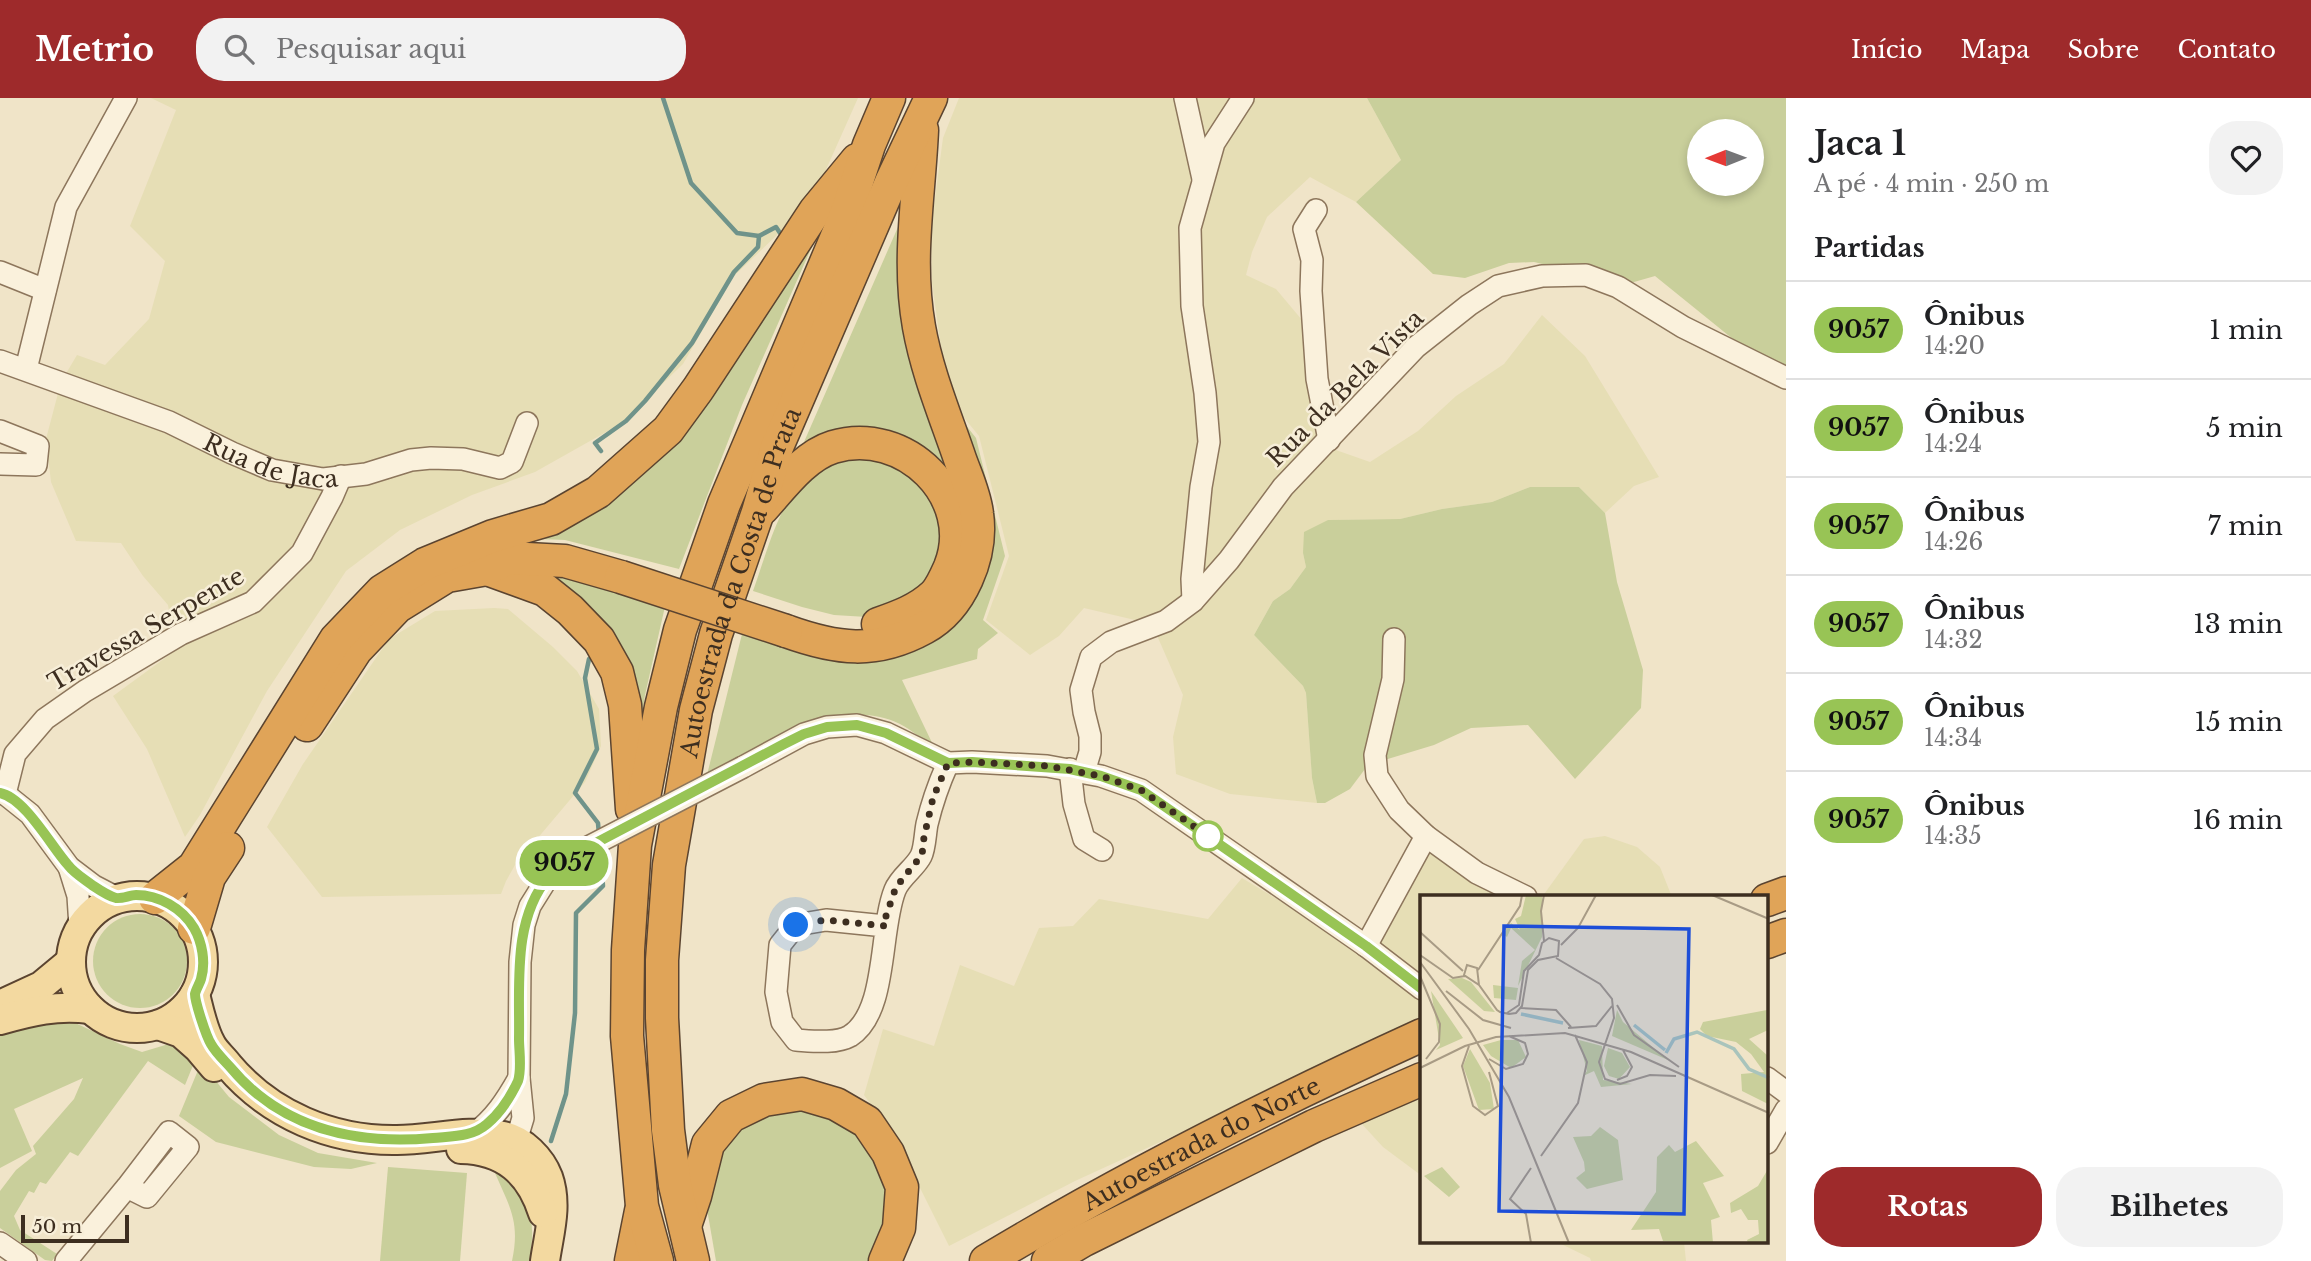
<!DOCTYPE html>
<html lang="pt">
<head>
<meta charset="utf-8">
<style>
  body { margin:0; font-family:"Libre Baskerville",serif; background:#f2f2f2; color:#202124; height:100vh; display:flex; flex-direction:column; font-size:26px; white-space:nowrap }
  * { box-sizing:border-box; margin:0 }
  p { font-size:23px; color:#757577 }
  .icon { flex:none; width:38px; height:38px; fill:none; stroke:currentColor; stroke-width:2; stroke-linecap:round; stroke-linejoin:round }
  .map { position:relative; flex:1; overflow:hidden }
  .panel { display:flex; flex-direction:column; background:#fff; width:525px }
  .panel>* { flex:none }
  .badge { padding:0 14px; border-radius:23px; font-size:24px; line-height:46px }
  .needle { width:46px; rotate:269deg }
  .buttons { position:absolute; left:1687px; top:21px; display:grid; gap:14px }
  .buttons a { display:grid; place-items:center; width:77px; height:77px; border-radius:50%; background:#fff; box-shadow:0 4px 10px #0003; font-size:35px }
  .scale { position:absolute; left:21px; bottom:18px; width:108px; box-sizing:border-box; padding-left:7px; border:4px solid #3d2e20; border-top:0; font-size:19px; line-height:24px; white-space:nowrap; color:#3d2e20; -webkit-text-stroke:5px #f7eed8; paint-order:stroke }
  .you { position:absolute; width:35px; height:35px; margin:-18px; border:5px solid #fff; border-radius:50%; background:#1a73e8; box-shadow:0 0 0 10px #1a73e833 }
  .map>.badge { position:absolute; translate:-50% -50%; box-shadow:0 0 0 4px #fff }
  h2 { padding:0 28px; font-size:26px; line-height:63px }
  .round { display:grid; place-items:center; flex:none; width:74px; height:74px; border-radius:28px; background:#f2f2f2 }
  .summary { display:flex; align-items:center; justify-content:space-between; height:119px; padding:0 28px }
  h1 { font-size:33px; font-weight:800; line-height:52px }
  .primary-button { display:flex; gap:14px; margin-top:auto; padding:14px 28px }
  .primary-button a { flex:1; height:80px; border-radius:28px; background:#9e2a2b; color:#fff; font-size:28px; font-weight:800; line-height:80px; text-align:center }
  .primary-button a+a { background:#f2f2f2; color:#202124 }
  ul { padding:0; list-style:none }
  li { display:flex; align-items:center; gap:21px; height:98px; padding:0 28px; border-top:2px solid #e0e0e0 }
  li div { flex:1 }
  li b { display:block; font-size:26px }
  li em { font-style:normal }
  li .badge { min-width:77px; font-weight:700; text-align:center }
  header { display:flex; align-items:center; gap:42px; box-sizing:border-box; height:98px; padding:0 35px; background:#9e2a2b; color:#fff }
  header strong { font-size:33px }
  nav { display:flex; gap:38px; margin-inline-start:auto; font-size:24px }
  .search { width:490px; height:63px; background:#f2f2f2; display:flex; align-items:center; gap:18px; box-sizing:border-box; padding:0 24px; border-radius:28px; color:#757577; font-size:26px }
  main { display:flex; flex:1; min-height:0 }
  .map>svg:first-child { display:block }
  .farmland { fill:#e6deb5 }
  .green { fill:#c9cf9b; fill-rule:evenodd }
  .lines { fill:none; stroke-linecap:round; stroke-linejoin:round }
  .stream { stroke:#6f938a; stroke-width:4.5 }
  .minor-casing { stroke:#8d765c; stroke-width:24 }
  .major-casing { stroke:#5b4430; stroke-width:32 }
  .highway-casing { stroke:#5b4430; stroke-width:35 }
  .minor { stroke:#faf1dc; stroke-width:21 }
  .major { stroke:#f3d9a0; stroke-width:28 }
  .highway { stroke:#e0a458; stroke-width:32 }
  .minor-bridge-casing { stroke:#8d765c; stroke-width:24; stroke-linecap:butt }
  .highway-bridge-casing { stroke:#5b4430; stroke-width:35; stroke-linecap:butt }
  .minor-bridge { stroke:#faf1dc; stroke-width:21 }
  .highway-bridge { stroke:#e0a458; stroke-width:32 }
  .line-casing { stroke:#fff; stroke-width:16 }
  .line { stroke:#98c455; stroke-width:10 }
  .walk { stroke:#3d2e20; stroke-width:7; stroke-dasharray:0 12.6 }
  .stop-dot { fill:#fff; stroke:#98c455; stroke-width:3.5 }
  .labels { text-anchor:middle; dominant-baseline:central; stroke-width:5; stroke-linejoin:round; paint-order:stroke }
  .street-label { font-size:24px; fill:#3d2e20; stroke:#f7eed8 }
  .inset-river { fill:none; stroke:#a9c4bc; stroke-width:3.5 }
  .inset-road { fill:none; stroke:#a89b85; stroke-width:2 }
  .view { fill:#1d4ed8; fill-opacity:0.15; stroke:#1d4ed8; stroke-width:3.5 }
  .inset-edge { fill:none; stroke:#3d2e20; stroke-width:3.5 }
</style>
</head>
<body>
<header>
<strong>Metrio</strong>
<div class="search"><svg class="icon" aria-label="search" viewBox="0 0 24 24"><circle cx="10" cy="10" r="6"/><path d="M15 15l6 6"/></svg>Pesquisar aqui</div>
<nav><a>Início</a><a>Mapa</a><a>Sobre</a><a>Contato</a></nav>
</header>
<main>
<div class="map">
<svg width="1786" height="1163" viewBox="0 0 1786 1163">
  <rect width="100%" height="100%" fill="#f0e4c8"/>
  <g class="farmland">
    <polygon points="151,0 858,0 816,94 776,138 733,179 683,266 622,325 535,374 472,397 400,432 346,473 267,593 200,717 185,739 147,651 113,598 176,552 168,507 143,478 121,445 76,443 51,384 46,341 61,284 77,257 105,267 149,221 165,163 130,128 176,12"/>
    <polygon points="959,0 1367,0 1401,62 1356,104 1310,79 1267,119 1252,154 1246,177 1276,191 1302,222 1316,322 1333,351 1370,364 1418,333 1456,298 1504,266 1542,217 1585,258 1659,379 1634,388 1605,415 1579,389 1530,389 1492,404 1442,411 1400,421 1328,422 1303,455 1306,469 1290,491 1273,503 1254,537 1303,588 1306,595 1312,680 1317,705 1230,696 1176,676 1173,639 1183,597 1152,526 1084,510 1059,538 1030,557 986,522 1009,458 979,338 948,300 932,185 931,130 943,40"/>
    <polygon points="494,510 508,511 553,549 577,573 599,611 601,648 585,684 515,767 506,783 501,796 322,799 267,729 303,666 389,541 435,513"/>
    <polygon points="1605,738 1637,749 1660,769 1672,799 1542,799 1584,741"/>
    <polygon points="1429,753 1499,799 1422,799 1422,924 1075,1083 949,1148 894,1038 864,997 883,931 934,948 960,867 1014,888 1039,830 1073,828 1099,801 1208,821 1242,780 1369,856"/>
    <polygon points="1422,996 1422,1078 1383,1049 1361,1025"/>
    <polygon points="1557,1144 1684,1144 1686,1163 1591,1163 1590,1160"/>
  </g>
  <g class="green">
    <path d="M 1367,0 L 1786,0 L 1786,271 L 1744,250 L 1655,178 L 1620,188 L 1581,175 L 1534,164 L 1509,165 L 1465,180 L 1433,176 L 1356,104 L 1401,62 ZM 1699,33 L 1752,33 L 1752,86 L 1699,86 Z"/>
    <polygon points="905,113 961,398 929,358 797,360"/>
    <polygon points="825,119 742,307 679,471 565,442 514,440 591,407"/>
    <path d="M 953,311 L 976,340 L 1005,458 L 983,522 L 998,535 L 978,551 L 977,561 L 902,582 L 935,651 C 924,643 912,632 900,626 C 839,596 760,647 707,677 L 743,532 L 798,550 L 956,522 Z"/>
    <path d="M 869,356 L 919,375 L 948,446 L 929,486 L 867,519 L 834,517 L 802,509 L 753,493 C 770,447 782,384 831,362 C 841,357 857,358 869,356 Z"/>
    <polygon points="1530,389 1579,389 1605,415 1617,484 1643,572 1641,610 1575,681 1528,627 1471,630 1434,647 1368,667 1350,691 1325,705 1317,705 1312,680 1306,595 1303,588 1254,537 1273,503 1290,491 1306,469 1303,455 1304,434 1328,422 1400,421 1442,411 1492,404"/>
    <polygon points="543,475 582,479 666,504 645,597 635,662 629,594"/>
    <circle cx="140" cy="863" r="47"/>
    <polygon points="69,922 120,946 142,954 172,945 196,960 185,987 148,963 78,1058 70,1054 46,1086 40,1084 34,1095 29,1093 14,1118 20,1132 57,1156 52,1163 45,1162 0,1130 0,1093 16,1072 36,1056 33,1048 74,1001 83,980 14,1011 32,1053 0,1070 0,937 54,923"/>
    <polygon points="201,965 229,999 279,1037 318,1055 377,1065 351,1071 314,1069 216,1044 179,1018"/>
    <polygon points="793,1006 860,1029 892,1103 874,1163 716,1163 707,1111 715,1061 733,1035 757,1016"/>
    <polygon points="388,1069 467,1075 460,1163 380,1163"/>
    <path d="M 493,1070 C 531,1100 536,1115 530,1163 L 512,1163 C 521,1121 508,1107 493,1070 Z"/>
  </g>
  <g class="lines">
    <g class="stream">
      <polyline points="663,0 691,85 737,135 759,138 776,129 782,138"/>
      <polyline points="601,353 595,345 626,323 645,303 692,245 734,174 758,149 759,138"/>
      <polyline points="589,561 585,580 597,651 575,695 598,725 599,737"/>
      <polyline points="551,1043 566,996 575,915 576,815 603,788 600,749"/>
    </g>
    <g class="minor-casing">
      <g id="minor">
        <polyline points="1185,0 1203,81"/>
        <polyline points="1316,112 1304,131 1312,162 1311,193 1317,281 1329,342"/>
        <polyline points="0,174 45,192"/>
        <path id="s1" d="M 0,263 L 169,324 L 232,355 L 272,372 L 323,381 L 366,376 L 411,362 L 431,360 L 463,361 L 500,370 L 512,364 L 527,325"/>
        <polyline points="26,271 66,109 126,0"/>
        <polyline points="0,333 38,348 36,367 0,366"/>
        <polyline points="1193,503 1192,481 1201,389 1209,344 1205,295 1192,208 1190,130 1214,45 1243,0"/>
        <polyline points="1394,541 1393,581 1375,657 1377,678 1399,712 1426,738 1477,775 1526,799"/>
        <polyline points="743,669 804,636 827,629 857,627 886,635 948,665 972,664 1047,668 1101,678 1141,692 1366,848 1422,891"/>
        <polyline points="1070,671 1074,706 1084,741 1102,752"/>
        <polyline points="1084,674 1090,654 1090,638 1084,614 1081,592 1091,559 1111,544 1166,523 1193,503 1229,462 1283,389 1416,249 1469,207 1498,188 1542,178 1586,177 1618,189 1683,229 1786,280"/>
        <polyline points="0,695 5,696 30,716 69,769 94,788 117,800"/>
        <polyline points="5,696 15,656 45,621 85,593 181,536 253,504 302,455 332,399 341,378"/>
        <polyline points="69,769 78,798 80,829"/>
        <path d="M 885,828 L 826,822 L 796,827 L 780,847 L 776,894 L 782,924 L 796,942 C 812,943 836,946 850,938 C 888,914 879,832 895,792 C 900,779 915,770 921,758 C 925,750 925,736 927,726 C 932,705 939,685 948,665"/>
        <polyline points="1366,848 1426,738"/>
        <polyline points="1767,980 1786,994"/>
        <path d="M 474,1036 C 495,1020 506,1003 519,980"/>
        <polyline points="516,1043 523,1020 519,980 520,864 524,827 530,808 550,776 573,757"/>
        <polyline points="1767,1045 1786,1012"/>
        <polyline points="0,1145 26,1163"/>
        <polyline points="66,1163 127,1089 169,1034 188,1049 147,1099 127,1089"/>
      </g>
    </g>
    <g class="major-casing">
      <g id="major">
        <circle cx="137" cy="864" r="66"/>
        <path d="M 195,896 C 199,912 203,932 211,946 C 215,954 223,960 228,967 C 270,1017 332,1043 397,1042 C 431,1042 468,1031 503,1038 C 523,1042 541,1061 548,1079 C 558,1107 549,1135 545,1163"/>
        <polyline points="0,907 41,888 70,864"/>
        <path d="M 0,922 C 32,913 56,907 90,911"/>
        <polyline points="158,927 181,935 198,950 214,969"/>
        <path d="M 461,1051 C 504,1052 530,1074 543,1115"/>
      </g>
    </g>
    <g class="highway-casing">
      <g id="highway">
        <path d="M 762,411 C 782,389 804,358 833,349 C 904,327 978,399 950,469 C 946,478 941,490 934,497 C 918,512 898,519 878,526"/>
        <polyline points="487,471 545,492 570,512 599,542 617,574 625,607 632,711"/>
        <path d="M 786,533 C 836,551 875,557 924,530 C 961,510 983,458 977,416 C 975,397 966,378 960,361 C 945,317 927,274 919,229 C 907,162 919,99 922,32"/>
        <polyline points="307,627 356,552 397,509 447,478 487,471 508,460 565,463 621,479"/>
        <polyline points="155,800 194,769 336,541 382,493 425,466 493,438 551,421 598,394 668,332 698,291 815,113 857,62"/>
        <polyline points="1767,802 1786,795"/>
        <polyline points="194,830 209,779 228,750"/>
        <polyline points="1767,844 1786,837"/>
        <polyline points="686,1125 695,1098 708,1046 731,1018 764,1002 802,996 836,1006 867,1024 888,1055 902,1089 899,1130 885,1163"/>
        <polyline points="631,1163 641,1113"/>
        <polyline points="657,1163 642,1108 627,938 628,852 635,747 661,609 680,532 724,406 846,117 869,47 889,0"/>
        <path id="s2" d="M 693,1163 L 675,1087 L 668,1032 L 662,920 L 662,862 L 669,767 L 696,612 L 716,536 L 758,414 L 777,349 L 892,82 L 931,0"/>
        <path id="s3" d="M 986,1163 C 1127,1078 1273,1005 1422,937"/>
        <polyline points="1048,1163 1084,1142 1314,1028 1422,981"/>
      </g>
    </g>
    <use href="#minor" class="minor"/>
    <use href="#major" class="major"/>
    <use href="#highway" class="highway"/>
    <g class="minor-bridge-casing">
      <polyline id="minor-bridge" points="573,757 743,669"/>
    </g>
    <g class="highway-bridge-casing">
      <polyline id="highway-bridge" points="621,479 786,533"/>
    </g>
    <use href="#minor-bridge" class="minor-bridge"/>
    <use href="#highway-bridge" class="highway-bridge"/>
  </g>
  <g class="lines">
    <g class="line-casing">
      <path id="line" d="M 0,695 C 25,700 51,748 68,767 C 74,775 84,781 92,787 C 98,791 108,798 116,800 C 122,801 130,797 136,797 C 159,797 182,810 194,830 C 202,844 206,864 201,881 C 200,885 196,891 195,896 C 195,904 206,938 211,946 C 216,955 225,963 231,970 C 283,1032 356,1047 433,1040 C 453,1038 472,1039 487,1026 C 500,1015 511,998 518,983 C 522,971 519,953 519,941 C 520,886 512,822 549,778 C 555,770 565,764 573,757 L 784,646 L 804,636 L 827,629 L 857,627 L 886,635 L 948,665 L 972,664 L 1070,671 L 1101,678 L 1141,692 L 1366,848 L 1422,891"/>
    </g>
    <use href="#line" class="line"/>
    <polyline class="walk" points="796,827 826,822 886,828 886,818 896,789 922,757 924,739 933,700 948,665 972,664 1047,668 1101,678 1141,692 1208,738"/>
  </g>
  <circle class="stop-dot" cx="1208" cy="738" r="14"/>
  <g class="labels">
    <g class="street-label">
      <text transform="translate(1345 290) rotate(-45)">Rua da Bela Vista</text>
      <text stroke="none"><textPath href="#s1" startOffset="290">Rua de Jaca</textPath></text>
      <text stroke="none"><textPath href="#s2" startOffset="691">Autoestrada da Costa de Prata</textPath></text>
      <text transform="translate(146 531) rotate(-30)">Travessa Serpente</text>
      <text stroke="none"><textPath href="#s3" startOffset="245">Autoestrada do Norte</textPath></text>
    </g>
  </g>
  <g transform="translate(1420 797)">
    <rect width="348" height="348" fill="#f0e4c8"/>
    <path d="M 106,0 L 122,0 L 122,42 L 98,91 L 102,66 L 115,55 L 91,33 L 87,42 L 83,39 L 91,28 L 100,35 L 95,24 L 101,21 ZM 42,83 L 51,87 L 75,117 L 64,116 L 28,84 ZM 73,90 L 98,93 L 96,105 L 74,103 ZM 11,96 L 43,143 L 16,155 L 20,150 ZM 197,115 L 203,127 L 248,165 L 192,141 ZM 347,115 L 348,135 L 329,144 L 348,161 L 348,209 L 322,196 L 321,179 L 344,177 L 331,159 L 316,147 L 287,141 L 280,134 L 283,127 ZM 81,145 L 98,145 L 106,162 L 91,173 L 71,161 L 63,150 ZM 159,145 L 182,151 L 183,185 L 212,189 L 181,192 L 174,176 L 163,181 L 167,176 ZM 188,153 L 202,158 L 210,172 L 199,184 L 189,181 L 184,171 ZM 50,154 L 70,188 L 74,214 L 59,215 L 43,171 ZM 180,232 L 198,245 L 203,285 L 167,294 L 156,283 L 165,276 L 164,267 L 153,242 L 171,241 ZM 276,246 L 304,281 L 283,288 L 300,322 L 291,325 L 293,348 L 243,346 L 239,334 L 211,335 L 236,297 L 237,262 L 249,250 L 255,257 ZM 22,272 L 40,292 L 29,302 L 4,281 ZM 348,274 L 348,348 L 328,348 L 327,345 L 339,339 L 338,325 L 328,325 L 321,314 L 311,318 L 310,308 L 338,291 Z" fill="#c9cf9b"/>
    <path class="inset-river" d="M 101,119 L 143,128M 214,130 L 245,155M 246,158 L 254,144 L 277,137 L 314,154 L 329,174 L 349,183"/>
    <path class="inset-road" d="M 292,0 L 349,24M 0,37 L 43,76M 124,46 L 121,16 L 124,0M 141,50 L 158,33 L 176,0M 0,60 L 33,83 L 45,81M 136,63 L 180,89 L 192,104 L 194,123 L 179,167 L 185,184 L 200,189 L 230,180 L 256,181M 0,67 L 49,134 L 89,202 L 149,348M 58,75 L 100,11 L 102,0M 0,81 L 20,129 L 19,147 L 6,164M 59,90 L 57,73 L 47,70 L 44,80 L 59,90 L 77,115 L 80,117 L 89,119 L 96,118 L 102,111 L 108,75 L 118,65 L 138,61 L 139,46 L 129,43 L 122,48 L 119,60 L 104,76 L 99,110 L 87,118M 26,96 L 63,125 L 91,133M 197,110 L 214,140 L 259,172M 101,113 L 136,115 L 151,132M 148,133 L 176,131 L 192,111M 49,151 L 42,171 L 53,211 L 65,220 L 78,211 L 69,177M 69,164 L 86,174 L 103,169 L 108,159 L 105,148 L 89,141M 0,173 L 45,151 L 76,142 L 145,138 L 211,157 L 349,218M 197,185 L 207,181 L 212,172 L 203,155M 121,261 L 158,208 L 167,167 L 155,140M 111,273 L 90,304 L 106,319 L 111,348"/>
    <path class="view" d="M 84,31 L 269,34 L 264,319 L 79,316 Z"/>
    <rect width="348" height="348" class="inset-edge"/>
  </g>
</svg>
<div class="buttons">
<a><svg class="needle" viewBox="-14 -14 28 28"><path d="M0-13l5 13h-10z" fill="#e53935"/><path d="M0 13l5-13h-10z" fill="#757577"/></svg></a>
</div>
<div class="scale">50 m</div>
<div class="you" style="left:796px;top:827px"></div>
<b class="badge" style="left:564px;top:765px;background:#98c455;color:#111">9057</b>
</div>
<section class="panel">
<div class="summary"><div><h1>Jaca 1</h1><p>A pé · 4 min · 250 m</p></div><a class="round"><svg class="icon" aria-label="heart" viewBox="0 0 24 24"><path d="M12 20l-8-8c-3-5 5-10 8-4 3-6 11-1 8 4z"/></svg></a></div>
<h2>Partidas</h2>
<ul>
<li><span class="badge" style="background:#98c455;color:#111">9057</span><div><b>Ônibus</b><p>14:20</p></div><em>1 min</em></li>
<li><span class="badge" style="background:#98c455;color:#111">9057</span><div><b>Ônibus</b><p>14:24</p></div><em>5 min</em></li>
<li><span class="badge" style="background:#98c455;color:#111">9057</span><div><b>Ônibus</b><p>14:26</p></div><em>7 min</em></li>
<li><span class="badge" style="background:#98c455;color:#111">9057</span><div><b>Ônibus</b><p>14:32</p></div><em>13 min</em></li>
<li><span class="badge" style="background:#98c455;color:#111">9057</span><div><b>Ônibus</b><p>14:34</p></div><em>15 min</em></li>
<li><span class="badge" style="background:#98c455;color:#111">9057</span><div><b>Ônibus</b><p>14:35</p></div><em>16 min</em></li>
</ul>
<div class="primary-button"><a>Rotas</a><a>Bilhetes</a></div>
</section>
</main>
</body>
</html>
